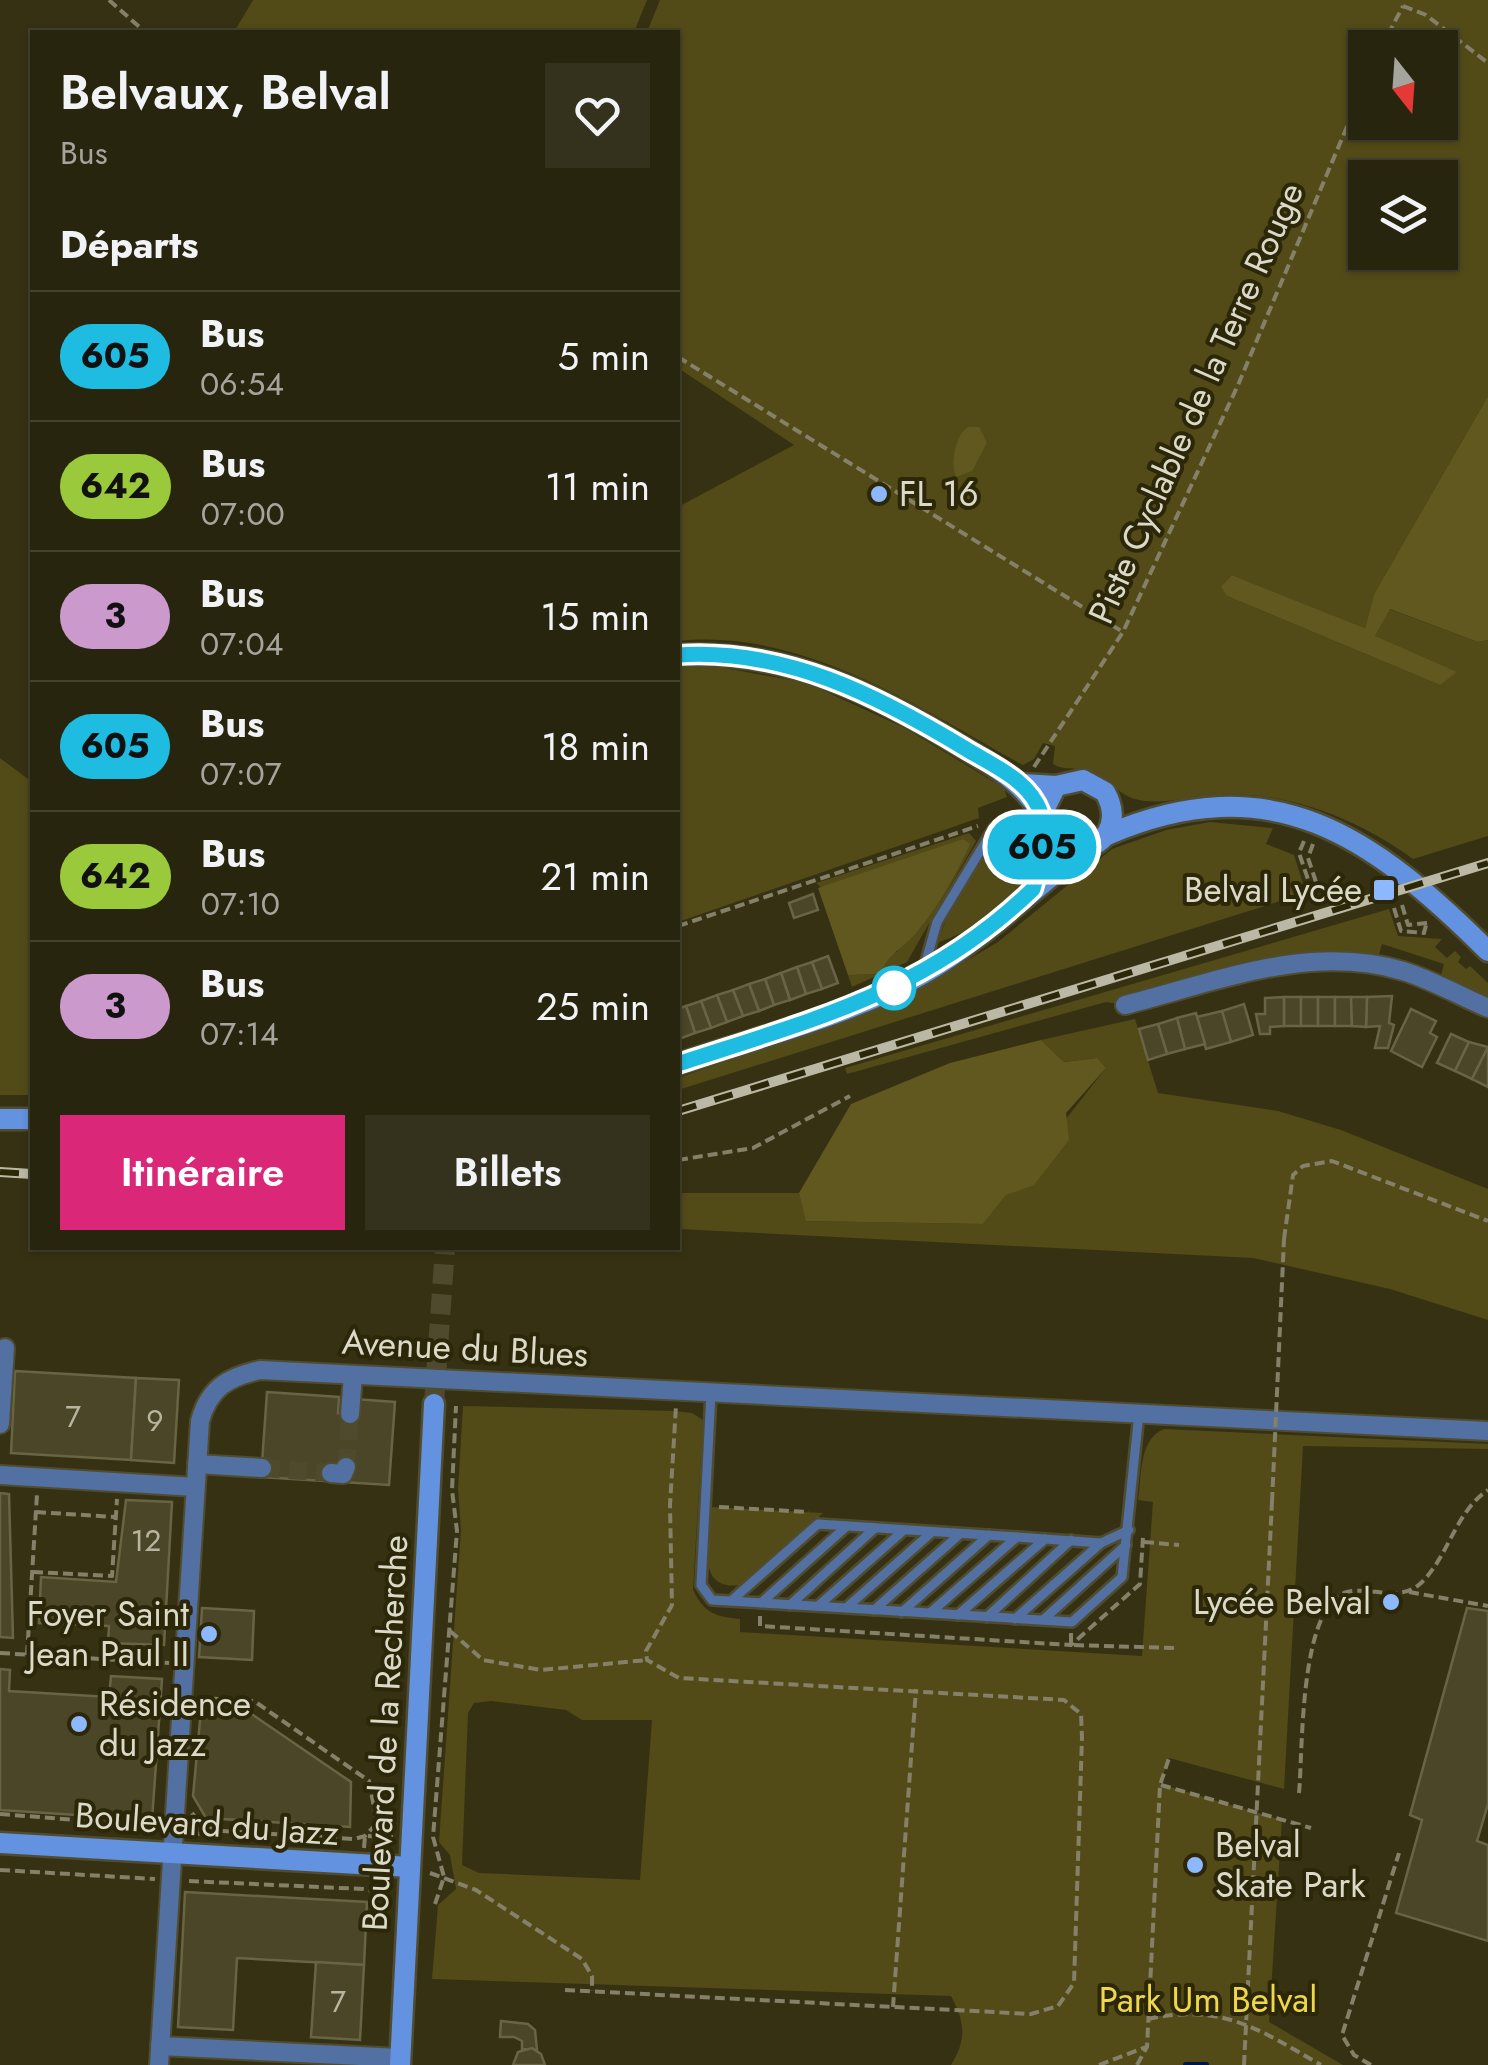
<!DOCTYPE html>
<html lang="fr">
<head>
<meta charset="utf-8">
<style>
  body { margin:0; font-family:Jost,sans-serif; background:#34311c; color:#f1f3f6; height:100vh; display:flex; flex-direction:column; font-size:38px; white-space:nowrap }
  * { box-sizing:border-box; margin:0 }
  p { font-size:32px; color:#a5a59e }
  .icon { flex:none; width:55px; height:55px; fill:none; stroke:currentColor; stroke-width:2; stroke-linecap:round; stroke-linejoin:round }
  .map { position:relative; flex:1; overflow:hidden }
  .details { position:absolute; left:30px; top:30px; width:650px; height:1220px; display:flex; flex-direction:column; background:#28250e; border-radius:0px; box-shadow:0 2px 8px #0004,0 0 0 2px #44422e }
  .details>* { flex:none }
  .badge { padding:0 20px; border-radius:32px; font-size:35px; line-height:65px }
  .needle { width:65px; rotate:163deg }
  .tools { position:absolute; left:1348px; top:30px; display:grid; gap:20px }
  .tools a { display:grid; place-items:center; width:110px; height:110px; border-radius:0px; background:#28250e; box-shadow:0 2px 8px #0004,0 0 0 2px #44422e; font-size:50px }
  .map>.badge { position:absolute; translate:-50% -50%; box-shadow:0 0 0 5px #fff }
  h2 { padding:0 30px; font-size:38px; line-height:90px }
  .round { display:grid; place-items:center; flex:none; width:105px; height:105px; border-radius:0px; background:#34311c }
  .head { display:flex; align-items:center; justify-content:space-between; height:170px; padding:0 30px }
  h1 { font-size:48px; font-weight:600; line-height:75px }
  .action { display:flex; gap:20px; margin-top:auto; padding:20px 30px }
  .action a { flex:1; height:115px; border-radius:0px; background:#db2777; color:#fff; font-size:40px; font-weight:600; line-height:115px; text-align:center }
  .action a+a { background:#34311c; color:#f1f3f6 }
  ul { padding:0; list-style:none }
  li { display:flex; align-items:center; gap:30px; height:130px; padding:0 30px; border-top:2px solid #44422e }
  li div { flex:1 }
  li b { display:block; font-size:38px }
  li em { font-style:normal }
  li .badge { min-width:110px; font-weight:700; text-align:center }
  .map>svg:first-child { display:block }
  .green { fill:#524a17; fill-rule:evenodd }
  .forest { fill:#61581f }
  .lines { fill:none; stroke-linecap:round; stroke-linejoin:round }
  .stream { stroke:#00174b; stroke-width:6 }
  .building { fill:#4b4628; stroke:#686444; stroke-width:2.5 }
  .street-tunnel { stroke:#4f4a2e; stroke-width:18; stroke-dasharray:18 9; stroke-linecap:butt }
  .secondary-tunnel { stroke:#4f4a2e; stroke-width:20; stroke-dasharray:20 10; stroke-linecap:butt }
  .lane-casing { stroke:#504c30; stroke-width:14 }
  .street-casing { stroke:#504c30; stroke-width:22 }
  .secondary-casing { stroke:#504c30; stroke-width:25 }
  .path { stroke:#848069; stroke-width:4; stroke-dasharray:10 5; stroke-linecap:butt }
  .lane { stroke:#5270a1; stroke-width:9 }
  .street { stroke:#5270a1; stroke-width:18 }
  .secondary { stroke:#6292e0; stroke-width:20 }
  .rail-casing { stroke:#bbb8a5; stroke-width:10 }
  .rail { stroke:#2c2708; stroke-width:6; stroke-dasharray:19; stroke-linecap:butt }
  .path-bridge { stroke:#848069; stroke-width:4; stroke-dasharray:10 5; stroke-linecap:butt }
  .line-casing { stroke:#fff; stroke-width:22 }
  .line { stroke:#1fbce1; stroke-width:15 }
  .poi-dot { fill:#8eb8fd; stroke:#2c2708; stroke-width:4 }
  .stop-dot { fill:#fff; stroke:#1fbce1; stroke-width:5 }
  .labels { text-anchor:middle; dominant-baseline:central; stroke-width:8; stroke-linejoin:round; paint-order:stroke }
  .number-label { font-size:30px; fill:#b7b4a0 }
  .street-label { font-size:35px; fill:#dbd9c8; stroke:#2c2708 }
  .poi-label { font-size:35px; fill:#dbd9c8; stroke:#2c2708; text-anchor:start }
  .park-label { font-size:35px; fill:#eed849; stroke:#2c2708 }
</style>
</head>
<body>
<div class="map">
<svg width="1488" height="2065" viewBox="0 0 1488 2065">
  <rect width="100%" height="100%" fill="#363113"/>
  <g class="green">
    <polygon points="253,0 647,0 634,32 234,32"/>
    <path d="M 660,0 L 1488,0 L 1488,396 L 1374,594 L 1365,628 L 1232,575 L 1227,596 L 1440,685 L 1375,636 L 1389,609 L 1478,642 L 1488,640 L 1488,836 L 1413,859 C 1358,819 1288,791 1219,795 C 1193,796 1160,806 1135,799 C 1117,794 1106,776 1090,771 C 1077,767 1064,771 1053,764 L 1055,746 L 1043,743 L 1034,759 L 1023,765 C 917,707 803,628 678,641 L 678,507 L 794,445 L 678,368 L 678,32 L 647,32 ZM 1365,48 L 1440,48 L 1440,122 L 1365,122 ZM 1365,178 L 1440,178 L 1440,252 L 1365,252 Z"/>
    <polygon points="713,666 807,683 905,728 1004,788 1007,797 978,808 979,818 678,922 678,667"/>
    <polygon points="0,758 28,779 32,775 32,1095 0,1095"/>
    <path d="M 1023,811 L 1029,812 C 1033,831 1038,849 1031,868 C 1018,901 973,932 939,942 C 944,912 996,824 1023,811 Z"/>
    <polygon points="1210,822 1273,828 1266,844 1294,855 1306,893 678,1090 678,1078 895,1001 897,1006 906,1002 905,997 998,942 1112,849 1166,830"/>
    <polygon points="969,833 976,841 907,962 852,987 848,975 880,974 887,957 898,951 816,883"/>
    <polygon points="1389,909 1398,936 1442,939 1435,947 1447,958 1455,951 1461,957 1458,962 1466,969 1470,966 1488,983 1488,1000 1440,979 1444,964 1382,944 1376,965 1345,960 1125,1005 1106,1002 847,1074 845,1068"/>
    <polygon points="1135,1019 1158,1093 1278,1111 1341,1130 1488,1189 1488,1320 1390,1289 1253,1258 678,1229 678,1193 799,1193 807,1221 983,1224 1106,1068 1096,1058 1064,1062 1041,1040"/>
    <path d="M 463,1406 L 675,1411 L 692,1413 L 703,1420 L 693,1590 C 704,1613 716,1617 740,1619 L 740,1632 L 1142,1656 L 1153,1502 L 1138,1500 C 1142,1476 1138,1440 1164,1429 L 1488,1444 L 1488,1449 L 1303,1446 L 1284,1789 L 1169,1758 L 1160,1784 L 1282,1820 L 1269,2022 L 1343,2065 L 951,2065 C 967,2039 965,2023 951,1996 L 432,1979 L 438,1905 L 456,1889 L 450,1855 L 439,1842 L 461,1530 L 458,1489 ZM 491,1701 L 566,1710 L 582,1720 L 652,1720 L 640,1880 L 479,1873 L 462,1865 L 468,1713 L 474,1703 Z"/>
    <path d="M 711,1507 L 823,1513 L 740,1585 C 694,1592 709,1536 711,1507 Z"/>
  </g>
  <g class="forest">
    <polygon points="1488,396 1488,640 1478,642 1390,609 1375,636 1457,672 1440,685 1227,596 1221,587 1232,575 1365,628 1374,594"/>
    <path d="M 968,427 L 979,427 L 987,443 L 972,471 L 956,477 C 950,465 955,435 968,427 Z"/>
    <path d="M 963,839 L 970,844 C 957,873 937,909 916,933 C 902,949 888,954 880,974 L 848,975 L 818,888 Z"/>
    <polygon points="1041,1040 1064,1062 1097,1058 1106,1068 1066,1113 1069,1140 1034,1185 1006,1195 983,1224 806,1221 799,1193 851,1104 950,1063"/>
  </g>
  <g class="lines">
    <polyline class="stream" points="1186,2065 1206,2065"/>
  </g>
  <g class="building">
    <polygon points="813,894 818,910 794,918 789,903"/>
    <polygon points="828,956 838,983 822,989 812,962"/>
    <polygon points="812,962 822,989 806,994 797,967"/>
    <polygon points="797,967 806,994 790,1000 781,973"/>
    <polygon points="781,973 790,1000 774,1005 765,979"/>
    <polygon points="765,979 774,1005 759,1011 749,984"/>
    <polygon points="749,984 759,1011 743,1016 733,990"/>
    <polygon points="733,990 743,1016 727,1022 717,995"/>
    <polygon points="717,995 727,1022 711,1028 701,1001"/>
    <polygon points="1392,996 1389,1023 1394,1025 1388,1048 1375,1048 1380,1026 1366,1027 1367,997"/>
    <rect x="1284" y="997" width="17" height="29"/>
    <polygon points="1284,997 1284,1026 1270,1027 1270,1034 1260,1034 1256,1014 1265,1014 1265,998"/>
    <rect x="1301" y="997" width="17" height="29"/>
    <rect x="1318" y="997" width="17" height="29"/>
    <polygon points="1335,997 1351,997 1352,1026 1335,1026"/>
    <polygon points="1351,997 1367,997 1366,1027 1352,1026"/>
    <polygon points="701,1001 711,1028 695,1033 686,1006"/>
    <polygon points="1244,1004 1253,1035 1231,1042 1222,1011"/>
    <polygon points="686,1006 695,1033 679,1039 678,1009"/>
    <polygon points="1411,1009 1436,1021 1430,1033 1437,1037 1422,1067 1391,1051"/>
    <polygon points="1222,1011 1231,1042 1206,1049 1197,1017"/>
    <polygon points="1196,1013 1205,1044 1185,1049 1177,1018"/>
    <polygon points="1177,1018 1185,1049 1167,1054 1158,1024"/>
    <polygon points="1158,1024 1167,1054 1148,1060 1139,1029"/>
    <polygon points="1451,1034 1469,1042 1455,1071 1437,1063"/>
    <polygon points="1469,1042 1488,1047 1472,1079 1455,1071"/>
    <polygon points="1488,1047 1488,1087 1472,1079"/>
    <polygon points="15,1371 136,1378 131,1460 11,1453"/>
    <polygon points="136,1378 179,1380 174,1463 131,1460"/>
    <polygon points="267,1392 339,1397 338,1413 350,1414 355,1399 395,1402 389,1485 261,1477"/>
    <polygon points="0,1493 9,1494 13,1638 0,1637"/>
    <polygon points="126,1500 172,1502 164,1645 108,1643 109,1626 39,1623 41,1577 116,1582"/>
    <polygon points="202,1608 254,1611 252,1660 199,1657"/>
    <polygon points="1467,1608 1488,1611 1488,1804 1477,1841 1488,1845 1488,1941 1396,1913 1422,1820 1410,1815"/>
    <polygon points="0,1669 10,1670 9,1691 109,1697 111,1676 162,1679 152,1820 0,1810"/>
    <polygon points="201,1710 250,1713 351,1782 350,1827 206,1818 193,1796"/>
    <polygon points="185,1892 367,1902 364,1965 237,1958 233,2030 178,2027"/>
    <polygon points="316,1962 364,1965 360,2040 311,2037"/>
    <polygon points="501,2021 528,2024 535,2030 537,2050 522,2049 522,2041 514,2037 500,2037"/>
    <polygon points="532,2048 541,2054 545,2065 513,2065 518,2052"/>
  </g>
  <g class="lines">
    <g class="street-tunnel">
      <polyline points="346,1467 350,1414"/>
      <polyline points="262,1468 331,1473"/>
    </g>
    <polyline class="secondary-tunnel" points="434,1404 445,1248"/>
    <g class="lane-casing">
      <g id="lane">
        <polyline points="923,972 937,922 994,828"/>
        <polyline points="711,1393 701,1585 712,1600 930,1613 1017,1537 1101,1543 1129,1530"/>
        <polyline points="731,1601 818,1524 1017,1537"/>
        <polyline points="761,1603 847,1526"/>
        <polyline points="790,1605 875,1528"/>
        <polyline points="818,1606 904,1530"/>
        <polyline points="846,1608 932,1532"/>
        <polyline points="874,1610 960,1534"/>
        <polyline points="902,1612 989,1535"/>
        <polyline points="930,1613 1072,1622 1122,1577 1139,1413"/>
        <polyline points="958,1615 1045,1539"/>
        <polyline points="987,1617 1071,1540"/>
        <polyline points="1015,1619 1101,1543"/>
        <polyline points="1043,1620 1126,1545"/>
      </g>
    </g>
    <g class="street-casing">
      <g id="street">
        <path d="M 1125,1005 C 1216,982 1309,943 1403,971 C 1432,980 1460,996 1488,1008"/>
        <polyline points="350,1414 353,1375"/>
        <polyline points="0,1424 5,1348"/>
        <polyline points="197,1464 262,1468"/>
        <polyline points="331,1473 343,1474 346,1467"/>
        <polyline points="0,1475 195,1487"/>
        <polyline points="160,2046 400,2058"/>
        <path d="M 159,2065 L 200,1421 C 209,1388 228,1377 260,1370 L 1488,1431"/>
      </g>
    </g>
    <g class="secondary-casing">
      <g id="secondary">
        <path d="M 678,655 C 779,649 869,690 954,742 C 989,763 1019,778 1042,814"/>
        <path d="M 1023,784 L 1056,786 L 1083,780 L 1105,792 C 1122,822 1106,850 1071,850 L 1049,837 L 1042,814 L 1056,786"/>
        <path d="M 1107,835 C 1272,764 1372,836 1488,951"/>
        <polyline points="1033,889 1043,826"/>
        <path d="M 678,1064 C 758,1037 846,1017 921,975 C 981,941 1029,892 1084,850"/>
        <polyline points="0,1119 32,1119"/>
        <polyline points="0,1843 410,1867"/>
        <polyline points="400,2065 434,1404"/>
      </g>
    </g>
    <g class="path">
      <polyline points="109,0 145,32"/>
      <polyline points="1403,6 1426,15 1488,63"/>
      <polyline points="1381,48 1403,6"/>
      <polyline points="678,357 1123,632"/>
      <polyline points="1034,767 1123,632 1238,385 1365,84"/>
      <polyline points="1304,841 1299,853 1312,891"/>
      <polyline points="1313,844 1308,858 1318,888"/>
      <polyline points="1402,905 1408,925 1427,923"/>
      <polyline points="1394,908 1401,931 1424,933 1426,925"/>
      <polyline points="678,926 978,826"/>
      <polyline points="678,1160 753,1148 850,1096"/>
      <polyline points="1284,1239 1293,1175 1303,1166 1332,1161 1488,1221"/>
      <polyline points="719,1507 809,1512"/>
      <polyline points="36,1512 115,1517"/>
      <polyline points="1144,1542 1179,1545"/>
      <polyline points="33,1572 112,1576 117,1499"/>
      <polyline points="1409,1592 1488,1606"/>
      <polyline points="760,1616 760,1626 1071,1645 1140,1584 1143,1537"/>
      <polyline points="450,1631 483,1660 541,1670 647,1660"/>
      <polyline points="1071,1633 1071,1645 1174,1648"/>
      <polyline points="0,1653 169,1663"/>
      <polyline points="27,1655 37,1494"/>
      <polyline points="198,1698 254,1701 369,1781 377,1823 365,1836 354,1839 222,1831 199,1823"/>
      <polyline points="1161,1785 1311,1828"/>
      <path d="M 1299,1793 C 1303,1750 1299,1605 1347,1592 C 1371,1586 1400,1603 1421,1583 C 1449,1556 1455,1512 1488,1490"/>
      <polyline points="192,1813 199,1823 197,1837"/>
      <polyline points="0,1814 141,1825 157,1818"/>
      <polyline points="364,1848 365,1836 393,1837"/>
      <polyline points="0,1870 155,1879"/>
      <polyline points="430,1873 476,1890 582,1959 592,1976 592,1991"/>
      <polyline points="189,1881 363,1889 382,1892 390,1901"/>
      <polyline points="435,1904 444,1877 433,1837 457,1531 452,1490 456,1406"/>
      <polyline points="565,1990 1031,2014 1058,2006 1074,1983 1082,1737 1081,1714 1064,1700 679,1678 647,1660 646,1651 672,1605 670,1505 676,1406"/>
      <polyline points="893,2007 916,1689"/>
      <path d="M 1148,2019 C 1223,2003 1258,2029 1321,2065"/>
      <polyline points="1099,2065 1146,2047"/>
      <polyline points="1137,2065 1147,2047 1160,1785 1169,1758"/>
      <polyline points="1244,2065 1272,1502"/>
      <polyline points="1371,2065 1354,2055 1342,2035 1399,1853"/>
    </g>
    <use href="#lane" class="lane"/>
    <use href="#street" class="street"/>
    <use href="#secondary" class="secondary"/>
    <g class="rail-casing">
      <g id="rail">
        <polyline points="678,1111 1488,863"/>
        <polyline points="0,1172 32,1174"/>
      </g>
    </g>
    <use href="#rail" class="rail"/>
    <polyline class="path-bridge" points="1272,1502 1284,1239"/>
  </g>
  <g class="lines">
    <g class="line-casing">
      <path id="line" d="M 678,655 C 785,648 877,695 966,749 C 994,766 1029,780 1041,813 C 1050,835 1039,867 1033,889 C 927,992 814,1019 678,1064"/>
    </g>
    <use href="#line" class="line"/>
  </g>
  <g class="poi-dot">
    <circle cx="879" cy="494" r="10"/>
    <rect x="1372" y="878" width="24" height="24" rx="5"/>
    <circle cx="1391" cy="1602" r="10"/>
    <circle cx="209" cy="1634" r="10"/>
    <circle cx="79" cy="1724" r="10"/>
    <circle cx="1195" cy="1865" r="10"/>
  </g>
  <circle class="stop-dot" cx="894" cy="988" r="20"/>
  <g class="labels">
    <g class="number-label">
      <text x="73" y="1416">7</text>
      <text x="155" y="1420">9</text>
      <text x="146" y="1540">12</text>
      <text x="338" y="2001">7</text>
    </g>
    <g class="street-label">
      <text transform="translate(1196 403) rotate(-66)">Piste Cyclable de la Terre Rouge</text>
      <text transform="translate(465 1348) rotate(3)">Avenue du Blues</text>
      <text transform="translate(385 1733) rotate(-87)">Boulevard de la Recherche</text>
      <text transform="translate(207 1824) rotate(4)">Boulevard du Jazz</text>
    </g>
    <g class="poi-label">
      <text x="899" y="494">FL 16</text>
      <text x="1362" y="890" text-anchor="end">Belval Lycée</text>
      <text x="1371" y="1602" text-anchor="end">Lycée Belval</text>
      <text x="189" y="1614" text-anchor="end">Foyer Saint<tspan x="189" dy="40">Jean Paul II</tspan></text>
      <text x="99" y="1704">Résidence<tspan x="99" dy="40">du Jazz</tspan></text>
      <text x="1215" y="1845">Belval<tspan x="1215" dy="40">Skate Park</tspan></text>
    </g>
    <g class="park-label">
      <text x="1208" y="2000">Park Um Belval</text>
    </g>
  </g>
</svg>
<div class="tools">
<a><svg class="needle" viewBox="-14 -14 28 28"><path d="M0-13l5 13h-10z" fill="#e53935"/><path d="M0 13l5-13h-10z" fill="#a5a59e"/></svg></a>
<a><svg class="icon" aria-label="layers" viewBox="0 0 24 24"><path d="M12 4l9 5-9 5-9-5zM3 14l9 5 9-5"/></svg></a>
</div>
<b class="badge" style="left:1042px;top:847px;background:#1fbce1;color:#111">605</b>
<section class="details">
<div class="head"><div><h1>Belvaux, Belval</h1><p>Bus</p></div><a class="round"><svg class="icon" aria-label="heart" viewBox="0 0 24 24"><path d="M12 20l-8-8c-3-5 5-10 8-4 3-6 11-1 8 4z"/></svg></a></div>
<h2>Départs</h2>
<ul>
<li><span class="badge" style="background:#1fbce1;color:#111">605</span><div><b>Bus</b><p>06:54</p></div><em>5 min</em></li>
<li><span class="badge" style="background:#9aca3c;color:#111">642</span><div><b>Bus</b><p>07:00</p></div><em>11 min</em></li>
<li><span class="badge" style="background:#c9c;color:#111">3</span><div><b>Bus</b><p>07:04</p></div><em>15 min</em></li>
<li><span class="badge" style="background:#1fbce1;color:#111">605</span><div><b>Bus</b><p>07:07</p></div><em>18 min</em></li>
<li><span class="badge" style="background:#9aca3c;color:#111">642</span><div><b>Bus</b><p>07:10</p></div><em>21 min</em></li>
<li><span class="badge" style="background:#c9c;color:#111">3</span><div><b>Bus</b><p>07:14</p></div><em>25 min</em></li>
</ul>
<div class="action"><a>Itinéraire</a><a>Billets</a></div>
</section>
</div>
</body>
</html>
